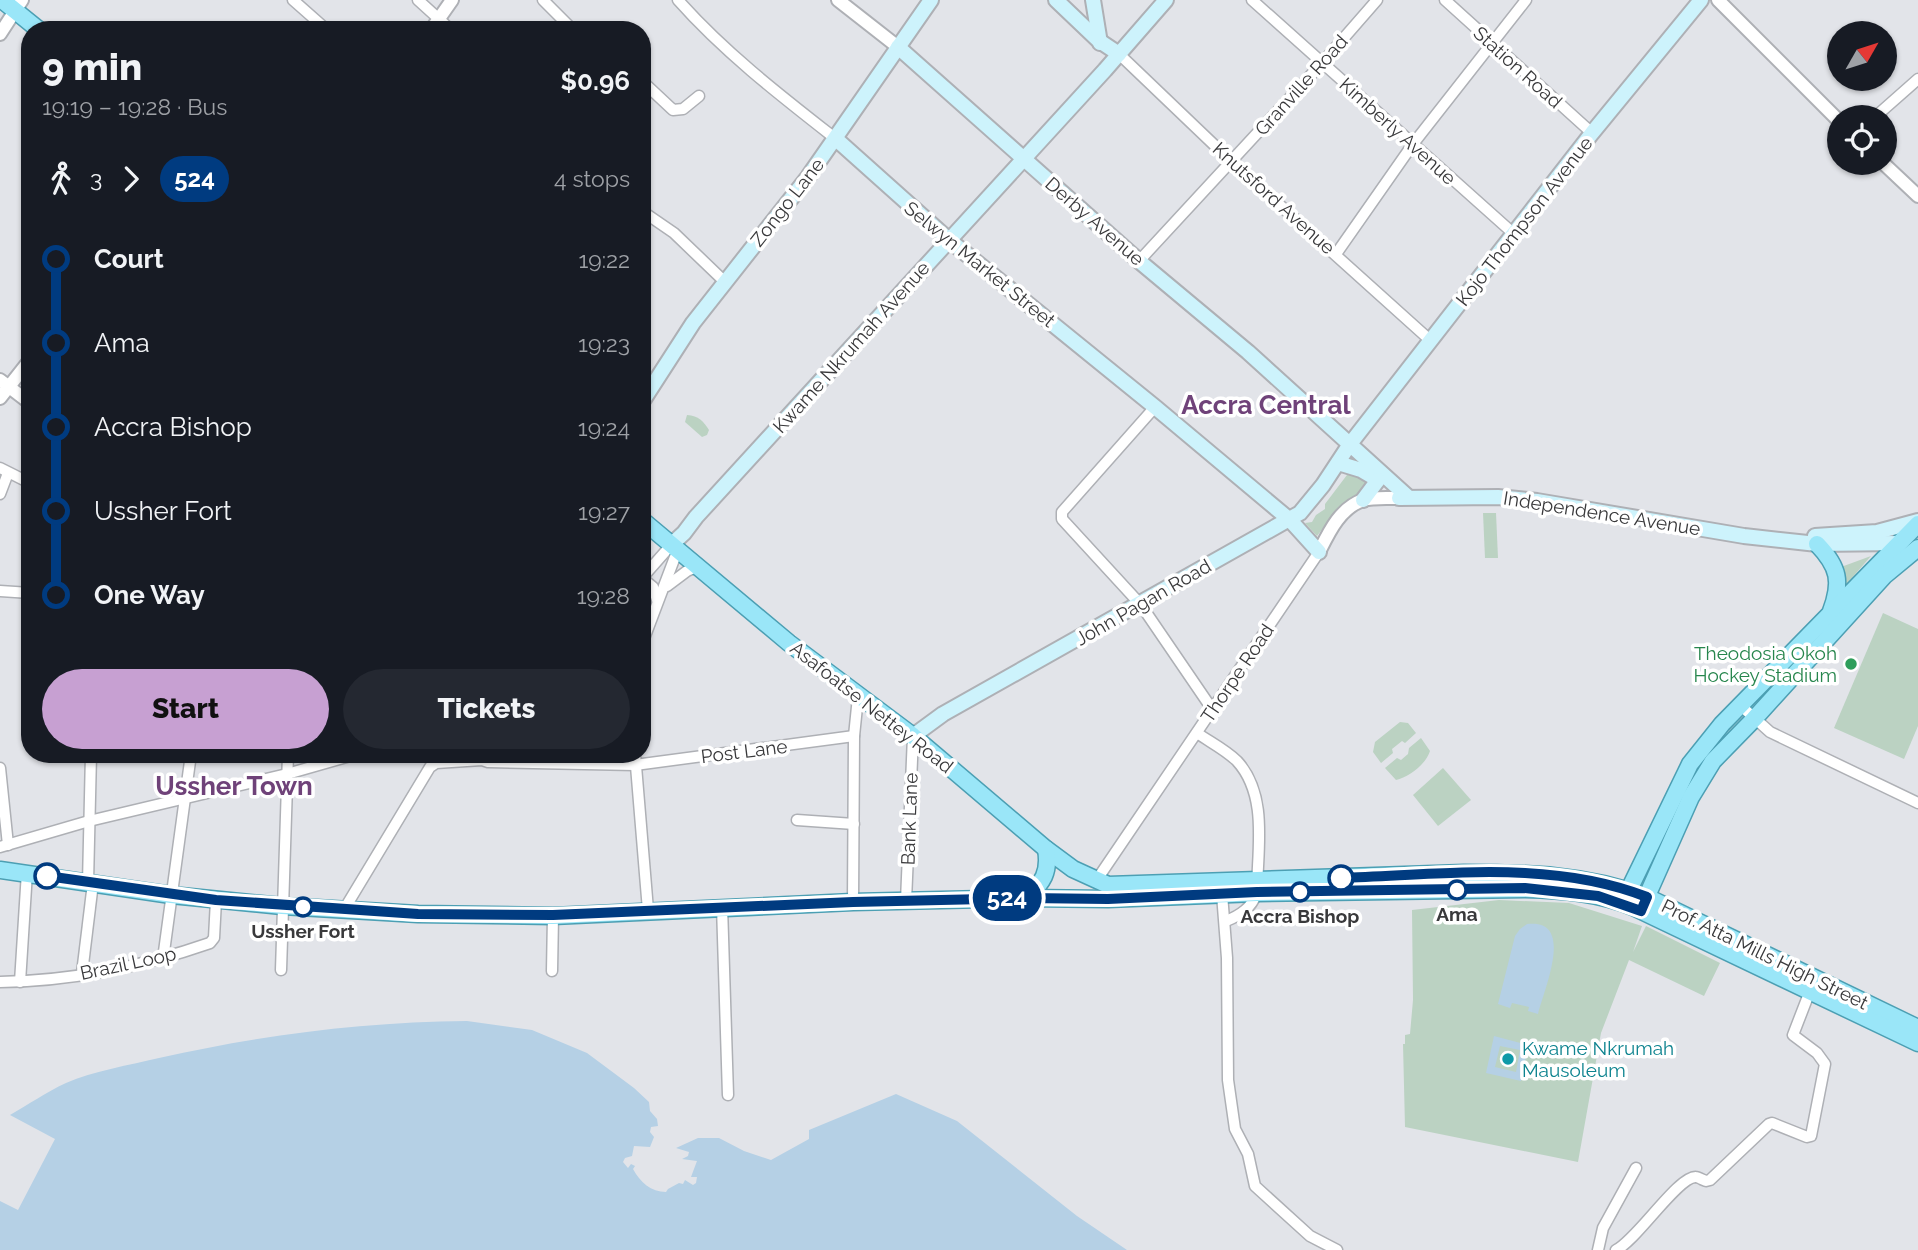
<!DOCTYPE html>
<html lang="en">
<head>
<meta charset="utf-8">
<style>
  body { margin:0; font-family:Raleway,sans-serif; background:#242831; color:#f1f3f6; height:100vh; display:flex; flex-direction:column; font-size:26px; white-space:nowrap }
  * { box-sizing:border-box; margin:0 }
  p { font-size:23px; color:#9ea1a6 }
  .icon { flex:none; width:38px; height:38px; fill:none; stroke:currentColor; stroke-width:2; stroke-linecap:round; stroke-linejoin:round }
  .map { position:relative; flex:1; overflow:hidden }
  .sheet { position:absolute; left:21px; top:21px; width:630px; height:742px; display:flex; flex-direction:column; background:#171b24; border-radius:28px; box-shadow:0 2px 5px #0004 }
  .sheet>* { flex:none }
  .badge { padding:0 14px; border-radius:23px; font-size:24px; line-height:46px }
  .needle { width:46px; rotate:51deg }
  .fabs { position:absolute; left:1827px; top:21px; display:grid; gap:14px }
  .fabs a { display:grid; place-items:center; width:70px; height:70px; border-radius:50%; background:#171b24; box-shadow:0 2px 5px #0004; font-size:35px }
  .map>.badge { position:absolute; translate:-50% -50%; box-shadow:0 0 0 4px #fff }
  .legs { display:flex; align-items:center; gap:10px; height:77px; padding:0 21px; font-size:23px }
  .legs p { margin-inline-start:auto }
  .summary { display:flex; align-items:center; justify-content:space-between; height:119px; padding:0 21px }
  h1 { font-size:38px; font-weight:800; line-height:52px }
  .action { display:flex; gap:14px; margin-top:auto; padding:14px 21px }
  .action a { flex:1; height:80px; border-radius:42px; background:#c7a0d2; color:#111; font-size:28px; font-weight:800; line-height:80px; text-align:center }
  .action a+a { background:#242831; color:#f1f3f6 }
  ul { padding:0 21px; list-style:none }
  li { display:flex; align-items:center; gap:24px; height:84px; font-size:26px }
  li i { display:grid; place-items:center; width:10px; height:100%; margin:0 9px; background:currentColor }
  li i::after { content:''; width:18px; height:18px; margin:-9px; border:5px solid; border-radius:50%; background:#171b24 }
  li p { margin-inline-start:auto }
  li:first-child i { background:linear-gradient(#0000 50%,currentColor 0) }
  li:last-child i { background:linear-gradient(currentColor 50%,#0000 0) }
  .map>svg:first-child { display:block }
  .green { fill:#bbd2c2 }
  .water { fill:#b5d0e5; fill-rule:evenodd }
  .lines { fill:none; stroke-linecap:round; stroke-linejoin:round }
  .pedestrian-casing { stroke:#aeb0b5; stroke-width:10 }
  .minor-casing { stroke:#aeb0b5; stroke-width:13 }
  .tertiary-casing { stroke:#aeb0b5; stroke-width:16 }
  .secondary-casing { stroke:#aeb0b5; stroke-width:18 }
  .primary-casing { stroke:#4c9fb3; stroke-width:19 }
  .pedestrian { stroke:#fff; stroke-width:7 }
  .minor { stroke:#fff; stroke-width:10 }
  .tertiary { stroke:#fff; stroke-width:12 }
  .secondary { stroke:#cdf3fc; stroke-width:14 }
  .primary { stroke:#9ae6f8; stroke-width:16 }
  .line-1-casing { stroke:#fff; stroke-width:16 }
  .line-1 { stroke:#003b80; stroke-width:10 }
  .leisure-dot { fill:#2e9e5b; stroke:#fff; stroke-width:2.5 }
  .stop-1-dot { fill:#fff; stroke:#003b80; stroke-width:3.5 }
  .culture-dot { fill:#0f9aa8; stroke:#fff; stroke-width:2.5 }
  .labels { text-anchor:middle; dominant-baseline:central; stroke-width:7; stroke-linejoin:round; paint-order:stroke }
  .street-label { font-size:19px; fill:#39393b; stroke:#fff }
  .leisure-label { font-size:19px; fill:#27864d; stroke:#fff; text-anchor:end }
  .stop-label { font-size:19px; font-weight:bold; fill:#39393b; stroke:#fff }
  .culture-label { font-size:19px; fill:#0d838f; stroke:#fff; text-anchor:start }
  .district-label { font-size:26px; font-weight:bold; fill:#6f4279; stroke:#fff }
</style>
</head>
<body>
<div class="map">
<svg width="1918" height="1250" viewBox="0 0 1918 1250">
  <rect width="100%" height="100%" fill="#e2e4e9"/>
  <g class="green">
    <path d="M 687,415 C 699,416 703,421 709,430 L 707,435 L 702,437 L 685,422 Z"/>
    <polygon points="1350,471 1360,478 1369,478 1365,490 1340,506 1317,536 1305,523 1312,522 1316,515 1325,509 1325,504"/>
    <polygon points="1483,513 1496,513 1498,558 1485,558"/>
    <polygon points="1871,556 1843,588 1841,567"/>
    <polygon points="1883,613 1918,629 1918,726 1904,759 1834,728"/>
    <polygon points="1400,722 1408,723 1416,733 1405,743 1402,741 1392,749 1393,753 1381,763 1373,752 1375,742"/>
    <path d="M 1421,738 L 1430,751 C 1426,764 1409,777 1396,780 L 1385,768 L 1397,758 L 1401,760 L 1408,754 L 1409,748 Z"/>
    <polygon points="1443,768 1471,800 1438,826 1413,795"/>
    <polygon points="1499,900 1569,903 1642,926 1633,952 1646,926 1720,963 1704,996 1629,960 1601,1033 1578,1162 1405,1127 1403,1044 1405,1044 1405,1035 1410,1034 1413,1000 1412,910"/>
  </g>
  <g class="water">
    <path d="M 1527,924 C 1576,918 1544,989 1538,1014 L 1528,1011 L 1529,1007 L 1512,1003 L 1510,1008 L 1498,1004 L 1515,936 L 1520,929 Z"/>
    <path d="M 467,1021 L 532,1030 L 587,1053 L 634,1088 L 649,1102 L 650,1111 L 657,1119 L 658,1126 L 651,1127 L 650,1132 L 654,1137 L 650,1147 L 634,1146 L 632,1156 L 625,1158 L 623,1162 L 628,1168 L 631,1164 L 635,1166 L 633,1169 C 640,1182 651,1192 666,1192 L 668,1189 L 679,1183 L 683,1184 L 685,1180 L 693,1185 L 696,1183 L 697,1177 L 691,1177 L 697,1161 L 682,1159 L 688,1156 L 689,1152 L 676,1148 L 698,1138 L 719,1138 L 744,1151 L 771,1160 L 809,1139 L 809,1130 L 896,1094 L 957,1121 L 1077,1216 L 1127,1250 L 0,1250 L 0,1201 L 18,1210 L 55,1139 L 10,1115 C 28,1105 46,1092 66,1083 C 93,1071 130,1065 159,1058 C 261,1035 362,1022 467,1021 Z"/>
    <path d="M 1494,1036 L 1528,1045 L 1521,1081 L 1486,1073 ZM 1500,1046 L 1520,1050 L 1516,1072 L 1495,1067 Z"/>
  </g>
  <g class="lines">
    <g class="pedestrian-casing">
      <polyline id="pedestrian" points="426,754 432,764"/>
    </g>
    <g class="minor-casing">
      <g id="minor">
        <polyline points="293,0 327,30"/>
        <polyline points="418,0 451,30"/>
        <polyline points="543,0 573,30"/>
        <path d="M 678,0 C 724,52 781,96 836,139"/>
        <polyline points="1252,0 1514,234"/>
        <polyline points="1445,0 1592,133"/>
        <polyline points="1119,54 1232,162 1431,341"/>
        <polyline points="642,81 673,110 683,109 699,96"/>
        <polyline points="1875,117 1918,79"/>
        <polyline points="642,211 674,233 725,282"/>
        <polyline points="1336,254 1413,144 1526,0"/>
        <polyline points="1139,261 1322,63 1377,0"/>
        <polyline points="1155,407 1062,512 1062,519 1141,605 1212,709"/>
        <polyline points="0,468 30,483"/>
        <polyline points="0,494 8,473"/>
        <polyline points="642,578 672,544"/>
        <polyline points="642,578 653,587 657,600"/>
        <polyline points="667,586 687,571 699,566"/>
        <polyline points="0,591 30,593"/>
        <polyline points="642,644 678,549"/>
        <polyline points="1740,705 1770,732 1918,803"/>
        <path d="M 1197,733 C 1210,742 1226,750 1237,761 C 1269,796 1257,851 1257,893 C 1251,908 1241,915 1226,921"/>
        <polyline points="635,754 648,910"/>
        <polyline points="0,768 8,845"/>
        <polyline points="797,820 854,824"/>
        <polyline points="0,847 89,821 287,774 357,754"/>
        <polyline points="1096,881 1319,552"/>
        <polyline points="88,883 91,754"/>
        <polyline points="1222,894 1227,958 1228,1080 1235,1129 1248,1154 1255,1186 1310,1236 1337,1250"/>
        <polyline points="906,901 913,736"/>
        <polyline points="853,902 854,736 858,697"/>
        <polyline points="722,906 728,1095"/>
        <polyline points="345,908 430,767 436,763 482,760 488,762 635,765 854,736"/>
        <polyline points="163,959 191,754"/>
        <polyline points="281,970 288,754"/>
        <polyline points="552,971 553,916"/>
        <polyline points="82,973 93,883"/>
        <path d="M 0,982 C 70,981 144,966 210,943 L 214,938 L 216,900"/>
        <polyline points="20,982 27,872"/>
        <polyline points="1598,1250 1603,1228 1636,1168"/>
        <path d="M 1616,1250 C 1637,1240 1678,1176 1696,1177 C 1698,1177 1705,1181 1706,1181 L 1710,1180 L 1769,1124 L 1772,1123 L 1807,1137 L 1811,1136 L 1825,1064 L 1817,1053 L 1793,1035 L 1810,991"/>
      </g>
    </g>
    <g class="tertiary-casing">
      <g id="tertiary">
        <polyline points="838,0 898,47"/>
        <polyline points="1718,0 1839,121"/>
        <polyline points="431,30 452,0"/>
        <polyline points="0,34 22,0"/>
        <polyline points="1883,163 1918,196"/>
        <polyline points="0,380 30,403"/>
        <polyline points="0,398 30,360"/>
        <path d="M 1319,552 C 1329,532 1340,508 1363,500 C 1373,497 1387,498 1398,498"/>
      </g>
    </g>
    <g class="secondary-casing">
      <g id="secondary">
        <polyline points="1056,0 1098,40 1119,54"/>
        <polyline points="1093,0 1100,43"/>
        <polyline points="898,47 1139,261 1248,352 1408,497"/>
        <polyline points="836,139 949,240 1155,407 1290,520 1319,552"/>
        <polyline points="642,402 693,323 808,177 931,0"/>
        <polyline points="1338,463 1361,470 1378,480"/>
        <polyline points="1399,498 1498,497 1537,501 1744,536 1817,544 1899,543"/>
        <polyline points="1363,500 1378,480"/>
        <polyline points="1815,536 1877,532 1918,521"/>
        <polyline points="672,544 684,533 696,517 1105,70 1166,0"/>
        <polyline points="913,736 943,714 1300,513 1323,485 1350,444 1592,133 1701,0"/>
      </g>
    </g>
    <g class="primary-casing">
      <g id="primary">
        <polyline points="2,0 39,30"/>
        <path d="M 642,520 L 789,643 L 913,736 L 1046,849 L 1073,869 L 1108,885 L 1464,873 C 1527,873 1587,874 1647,897 L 1918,1028"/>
        <path d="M 1817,544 C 1839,567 1842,582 1831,611"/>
        <path d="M 0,870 L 171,895 L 282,906 L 418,914 L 553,916 L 853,902 L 1026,898 L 1108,899 L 1257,893 L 1525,889 C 1562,890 1599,893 1633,907 L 1918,1043"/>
        <path d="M 1026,898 C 1043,883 1050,872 1046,849"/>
        <polyline points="1625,898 1690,764 1722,724 1918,524"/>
        <polyline points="1643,905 1691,797 1713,761 1754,719 1884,576 1918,548"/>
      </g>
    </g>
    <use href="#pedestrian" class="pedestrian"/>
    <use href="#minor" class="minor"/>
    <use href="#tertiary" class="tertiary"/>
    <use href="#secondary" class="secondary"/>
    <use href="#primary" class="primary"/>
  </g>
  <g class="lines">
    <g class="line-1-casing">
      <path id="line-1" d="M 47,876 L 216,900 L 418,914 L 553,915 L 853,902 L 1026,898 L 1108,899 L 1257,892 L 1525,888 L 1598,896 L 1641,911 L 1647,897 C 1550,859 1442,875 1341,878"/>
    </g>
    <use href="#line-1" class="line-1"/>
  </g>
  <circle class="leisure-dot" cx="1851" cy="664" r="7"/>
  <g class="stop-1-dot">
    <circle cx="47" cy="876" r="12"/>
    <circle cx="1341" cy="878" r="12"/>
    <circle cx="1457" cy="890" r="9"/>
    <circle cx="1300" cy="892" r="9"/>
    <circle cx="303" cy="907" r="9"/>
  </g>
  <circle class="culture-dot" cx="1508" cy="1059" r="7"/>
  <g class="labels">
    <g class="street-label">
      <text transform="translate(1518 67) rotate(42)">Station Road</text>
      <text transform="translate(1301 85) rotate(-48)">Granville Road</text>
      <text transform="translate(1398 131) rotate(42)">Kimberly Avenue</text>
      <text transform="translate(1274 198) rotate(42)">Knutsford Avenue</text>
      <text transform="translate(787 202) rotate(-52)">Zongo Lane</text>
      <text transform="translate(1095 221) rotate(41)">Derby Avenue</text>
      <text transform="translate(1524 221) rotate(-52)">Kojo Thompson Avenue</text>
      <text transform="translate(980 264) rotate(39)">Selwyn Market Street</text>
      <text transform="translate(851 347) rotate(-48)">Kwame Nkrumah Avenue</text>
      <text transform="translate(1602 513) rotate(9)">Independence Avenue</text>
      <text transform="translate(1143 602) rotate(-30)">John Pagan Road</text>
      <text transform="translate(1237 673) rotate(-56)">Thorpe Road</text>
      <text transform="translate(872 707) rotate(38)">Asafoatse Nettey Road</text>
      <text transform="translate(744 751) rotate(-7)">Post Lane</text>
      <text transform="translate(909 819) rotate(-88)">Bank Lane</text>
      <text transform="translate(1765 954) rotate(26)">Prof. Atta Mills High Street</text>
      <text transform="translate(128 963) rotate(-12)">Brazil Loop</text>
    </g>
    <g class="leisure-label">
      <text x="1837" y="653">Theodosia Okoh<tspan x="1837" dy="22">Hockey Stadium</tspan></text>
    </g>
    <g class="stop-label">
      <text x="1457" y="914">Ama</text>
      <text x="1300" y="916">Accra Bishop</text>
      <text x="303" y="931">Ussher Fort</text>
    </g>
    <g class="culture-label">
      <text x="1522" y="1048">Kwame Nkrumah<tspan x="1522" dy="22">Mausoleum</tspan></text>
    </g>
    <g class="district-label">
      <text x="1266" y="405">Accra Central</text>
      <text x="234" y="786">Ussher Town</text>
    </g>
  </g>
</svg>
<div class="fabs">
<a><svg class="needle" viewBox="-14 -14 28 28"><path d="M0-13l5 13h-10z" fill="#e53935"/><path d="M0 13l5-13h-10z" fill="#9ea1a6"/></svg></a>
<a><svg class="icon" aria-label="locate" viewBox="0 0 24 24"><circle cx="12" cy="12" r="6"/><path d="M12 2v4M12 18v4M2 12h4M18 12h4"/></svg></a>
</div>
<b class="badge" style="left:1007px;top:898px;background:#003b80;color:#fff">524</b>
<section class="sheet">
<div class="summary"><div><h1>9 min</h1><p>19:19 – 19:28 · Bus</p></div><b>$0.96</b></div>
<div class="legs"><svg class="icon" aria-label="walk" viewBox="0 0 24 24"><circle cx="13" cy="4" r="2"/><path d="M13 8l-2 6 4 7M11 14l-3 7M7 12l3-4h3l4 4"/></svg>3<svg class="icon" aria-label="forward" viewBox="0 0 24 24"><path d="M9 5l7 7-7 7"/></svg><b class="badge" style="background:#003b80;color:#fff">524</b><p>4 stops</p></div>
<ul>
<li><i style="color:#003b80"></i><b>Court</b><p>19:22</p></li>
<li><i style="color:#003b80"></i><span>Ama</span><p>19:23</p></li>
<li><i style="color:#003b80"></i><span>Accra Bishop</span><p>19:24</p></li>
<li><i style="color:#003b80"></i><span>Ussher Fort</span><p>19:27</p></li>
<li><i style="color:#003b80"></i><b>One Way</b><p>19:28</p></li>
</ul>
<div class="action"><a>Start</a><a>Tickets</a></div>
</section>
</div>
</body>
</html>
